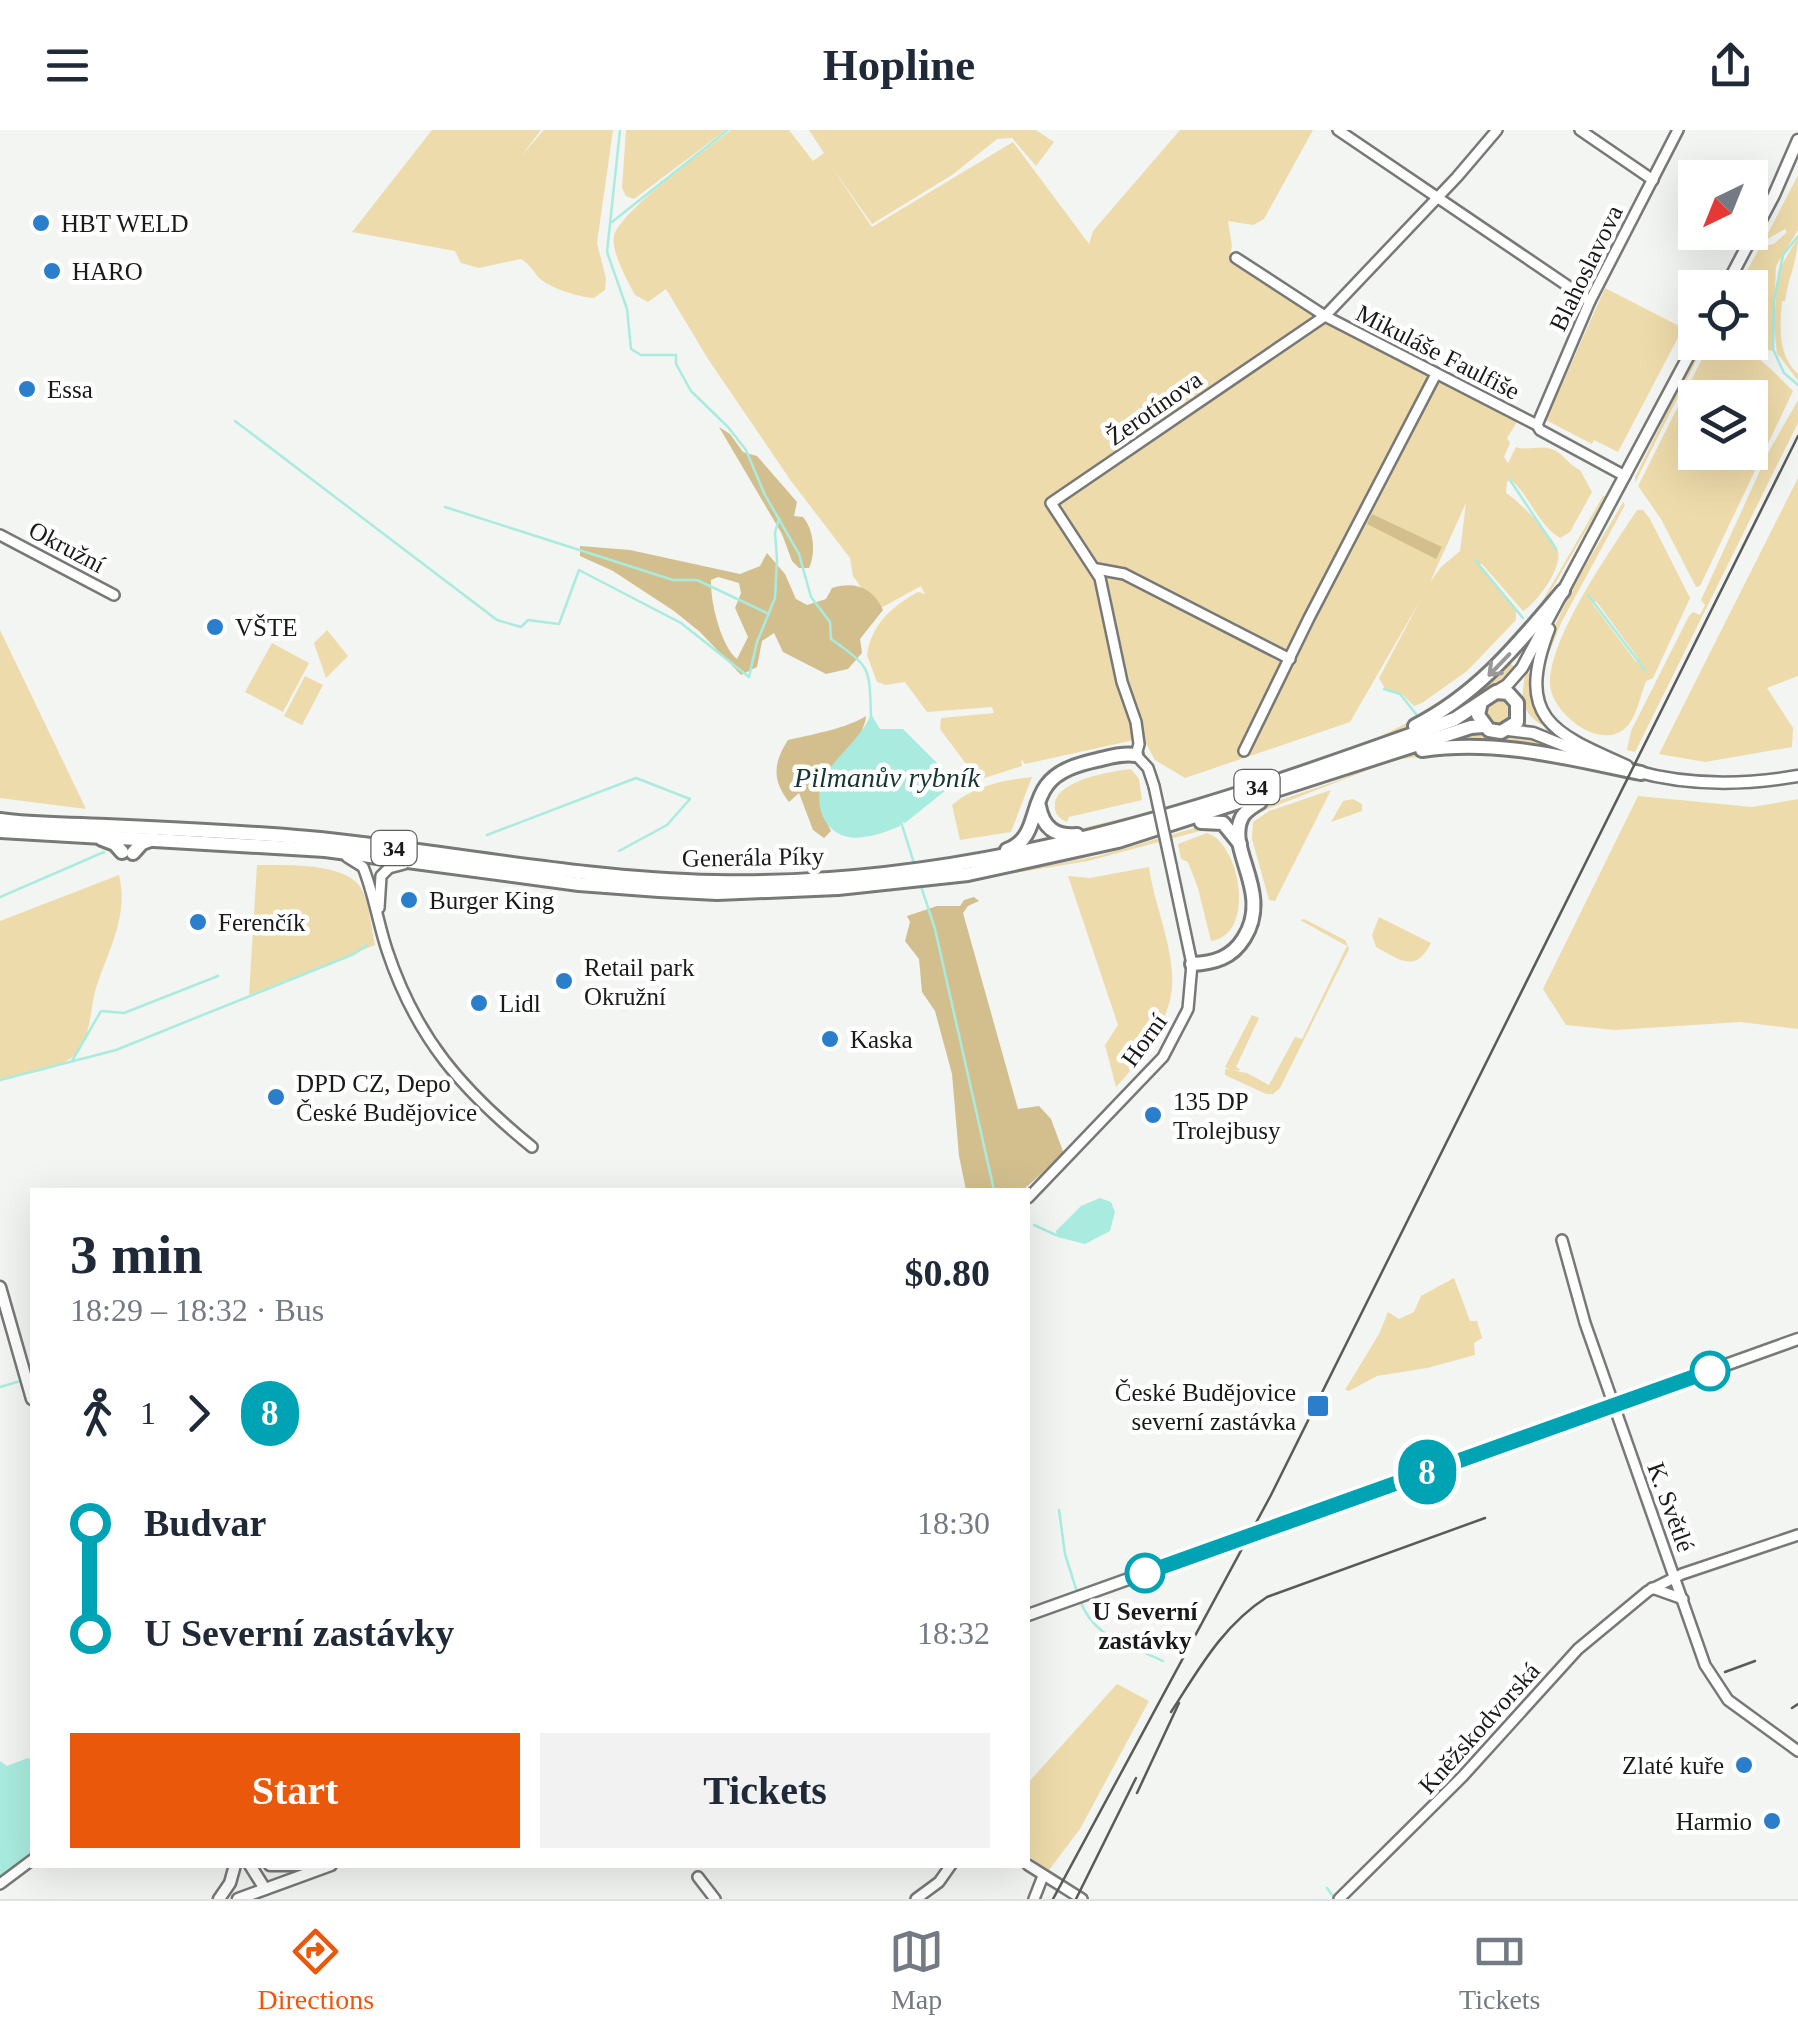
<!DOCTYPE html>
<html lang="en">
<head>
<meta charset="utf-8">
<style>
  body { margin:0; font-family:"Times New Roman",serif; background:#f2f2f3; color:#1f2937; height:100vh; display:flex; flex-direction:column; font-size:38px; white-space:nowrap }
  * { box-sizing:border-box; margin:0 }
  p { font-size:32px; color:#747a83 }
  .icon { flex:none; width:55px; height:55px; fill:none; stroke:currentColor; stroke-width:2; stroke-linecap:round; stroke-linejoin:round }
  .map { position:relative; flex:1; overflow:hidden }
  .panel { position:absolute; left:30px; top:1058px; width:1000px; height:680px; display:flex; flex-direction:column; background:#fff; border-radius:0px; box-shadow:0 10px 40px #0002 }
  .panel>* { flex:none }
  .badge { padding:0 20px; border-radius:32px; font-size:35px; line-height:65px }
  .needle { width:65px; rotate:223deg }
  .buttons { position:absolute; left:1678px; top:30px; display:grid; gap:20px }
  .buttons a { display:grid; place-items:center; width:90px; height:90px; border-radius:0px; background:#fff; box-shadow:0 10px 40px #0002; font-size:50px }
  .map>.badge { position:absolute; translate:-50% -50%; box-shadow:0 0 0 5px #fff }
  .legs { display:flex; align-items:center; gap:15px; height:110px; padding:0 40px; font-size:32px }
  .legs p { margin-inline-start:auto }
  .overview { display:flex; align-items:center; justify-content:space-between; height:170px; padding:0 40px }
  h1 { font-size:55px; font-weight:800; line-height:75px }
  .cta { display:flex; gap:20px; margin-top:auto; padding:20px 40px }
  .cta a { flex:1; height:115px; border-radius:0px; background:#ea580c; color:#fff; font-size:40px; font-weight:800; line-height:115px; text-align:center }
  .cta a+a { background:#f2f2f3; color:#1f2937 }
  ul { padding:0 40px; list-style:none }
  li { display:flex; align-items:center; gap:35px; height:110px; font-size:38px }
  li i { display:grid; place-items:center; width:15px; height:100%; margin:0 12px; background:currentColor }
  li i::after { content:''; width:25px; height:25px; margin:-12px; border:8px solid; border-radius:50%; background:#fff }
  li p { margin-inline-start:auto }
  li:first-child i { background:linear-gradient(#0000 50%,currentColor 0) }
  li:last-child i { background:linear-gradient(currentColor 50%,#0000 0) }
  header { display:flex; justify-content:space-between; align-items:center; height:130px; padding:0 40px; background:#fff; font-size:45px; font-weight:800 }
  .dock { display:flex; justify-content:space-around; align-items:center; height:140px; border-top:2px solid #e0e1e3; background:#fff; font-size:28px; color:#747a83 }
  .dock a { display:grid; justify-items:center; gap:5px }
  .dock .current { color:#ea580c }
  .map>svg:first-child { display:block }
  .green { fill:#eedbab; fill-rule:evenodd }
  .forest { fill:#d3bf8e; fill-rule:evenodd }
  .water { fill:#a9ecdf }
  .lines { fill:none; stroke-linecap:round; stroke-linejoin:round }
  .stream { stroke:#a9ecdf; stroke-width:2.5 }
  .minor-casing { stroke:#777976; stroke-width:14 }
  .major-casing { stroke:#777976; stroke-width:15 }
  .highway-casing { stroke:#777976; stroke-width:18 }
  .minor { stroke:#fff; stroke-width:9 }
  .major { stroke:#fff; stroke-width:10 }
  .highway { stroke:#fff; stroke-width:12 }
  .rail { stroke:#595b58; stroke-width:2.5 }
  .minor-bridge-casing { stroke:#777976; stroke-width:14; stroke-linecap:butt }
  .minor-bridge { stroke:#fff; stroke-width:9 }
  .oneway { stroke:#989898 }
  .line-1-casing { stroke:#fff; stroke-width:22 }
  .line-1 { stroke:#00a3b4; stroke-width:15 }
  .poi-dot { fill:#2b7ecc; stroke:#fff; stroke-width:4 }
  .stop-1-dot { fill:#fff; stroke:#00a3b4; stroke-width:5 }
  .labels { text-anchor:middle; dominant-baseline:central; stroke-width:9; stroke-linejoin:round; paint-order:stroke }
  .shield { fill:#fff; stroke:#5f5f5e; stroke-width:2.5 }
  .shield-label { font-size:22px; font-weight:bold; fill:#1a1b19 }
  .poi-label { font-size:25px; fill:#1a1b19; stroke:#fff; text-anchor:start }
  .street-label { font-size:25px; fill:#1a1b19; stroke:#fff }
  .stop-label { font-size:25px; font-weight:bold; fill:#1a1b19; stroke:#fff }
  .water-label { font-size:28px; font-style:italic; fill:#163631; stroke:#fff }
</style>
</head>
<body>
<header><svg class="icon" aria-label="menu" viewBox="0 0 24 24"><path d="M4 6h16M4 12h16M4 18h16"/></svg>Hopline<svg class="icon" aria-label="share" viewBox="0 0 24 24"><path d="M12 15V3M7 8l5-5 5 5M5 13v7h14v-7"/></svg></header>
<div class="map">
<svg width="1798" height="1769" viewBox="0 0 1798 1769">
  <rect width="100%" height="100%" fill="#f2f5f1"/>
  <g class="green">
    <path d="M 432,0 L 541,0 L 521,26 L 544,0 L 613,0 L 597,113 L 606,149 L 605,160 L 594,168 C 578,167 549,158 538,147 C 532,139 529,134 521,129 L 479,138 L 461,133 L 455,121 L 352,102 Z"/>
    <polygon points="626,0 726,0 634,69 626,66 622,58"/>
    <path d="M 731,0 L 789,0 L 813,31 L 824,23 L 809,0 L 1036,0 L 1054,12 L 1036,36 L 1012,8 L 997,9 L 952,45 L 872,94 L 831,36 L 872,97 L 1013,12 L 1089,114 L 1093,101 L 1180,0 L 1313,0 L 1264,89 L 1253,95 L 1228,91 L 1232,116 L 1230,126 L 1517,292 L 1507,308 L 1510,313 L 1504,327 L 1508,333 L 1516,317 C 1528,321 1539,315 1551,319 C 1564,323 1568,335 1580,340 L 1592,362 L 1570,402 L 1560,408 C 1537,394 1531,367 1510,349 L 1507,352 L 1506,363 C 1517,369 1555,408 1558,421 C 1562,439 1537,472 1523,481 L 1482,434 L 1478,434 L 1516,481 L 1516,490 L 1467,541 L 1422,573 L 1414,576 L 1403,565 L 1386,560 L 1379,548 L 1421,469 L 1350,592 L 1185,648 L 1155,630 L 1143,608 L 1025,634 L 1021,629 L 1022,636 L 978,650 L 940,599 L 941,588 L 994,583 L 992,577 L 927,582 L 905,552 L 886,555 L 877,552 L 867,525 C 871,495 892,476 918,462 L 925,464 L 921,456 L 877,480 L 853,446 L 850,428 L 791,351 L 708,229 L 666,159 L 648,172 L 635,165 C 628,152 611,122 614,106 C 620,81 707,19 731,0 ZM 1466,373 L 1460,421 L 1441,437 L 1430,452 Z"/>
    <polygon points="1798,45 1798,100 1776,136 1772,221 1744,213 1750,212 1750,158 1738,157 1760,117 1774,114 1787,102 1785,99 1764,111"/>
    <path d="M 1798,107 C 1798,129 1788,149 1785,171 L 1782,171 C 1780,198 1777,224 1798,244 L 1798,251 L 1777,223 L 1774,196 L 1778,142 Z"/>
    <polygon points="1605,158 1683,198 1618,322 1594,310 1592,314 1546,290"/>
    <polygon points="1701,213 1705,213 1635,353 1635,347"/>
    <path d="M 1710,213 C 1748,212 1768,236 1793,261 L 1700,456 L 1696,457 L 1661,389 L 1638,356 ZM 1695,268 L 1750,268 L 1750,322 L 1695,322 Z"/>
    <polygon points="1798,270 1798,293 1635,622 1627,620 1631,601 1689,486 1693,482 1700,485 1705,475 1701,470 1768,323"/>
    <polygon points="1798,348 1798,546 1767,558 1793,598 1792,617 1705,632 1659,624"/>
    <polygon points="1603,366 1606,366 1539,481 1513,510 1539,477"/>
    <path d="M 1623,372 L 1625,375 L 1561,493 L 1542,541 C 1549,489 1596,419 1623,372 Z"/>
    <path d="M 1637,380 L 1643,380 L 1650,389 L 1690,468 L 1653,548 L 1646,551 C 1641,564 1637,584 1629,594 C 1604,626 1550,583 1550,553 C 1550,506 1611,420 1637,380 ZM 1596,471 L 1638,528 L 1636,532 L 1592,473 Z"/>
    <polygon points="0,500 86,679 0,668"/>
    <polygon points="327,500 348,526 326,548 314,513"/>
    <polygon points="272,513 309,533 283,582 245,562"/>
    <path d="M 1509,533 L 1517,538 C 1503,556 1494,552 1483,562 C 1474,570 1466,577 1456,584 L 1453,580 Z"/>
    <path d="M 1526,542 L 1531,544 L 1536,578 L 1553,601 C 1524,587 1518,575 1526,542 Z"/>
    <polygon points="305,546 323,555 302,595 284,586"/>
    <circle cx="1499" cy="581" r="14"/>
    <polygon points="1444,573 1429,584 1380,610 1204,670 1073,703 1065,702 1050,692 1063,698 1079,699 1204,668 1345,621 1378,608"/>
    <polygon points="1475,600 1540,609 1565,622 1513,612 1463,611 1462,605"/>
    <polygon points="1432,621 1456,622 1394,630 1247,687 1257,678 1345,648 1380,631"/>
    <path d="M 1131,639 L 1139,649 L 1142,670 L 1069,687 L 1067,692 C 1059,688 1054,684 1055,674 C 1057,650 1112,641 1131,639 Z"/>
    <path d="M 1032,647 L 1011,702 L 960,710 L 952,675 C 973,656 1004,650 1032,647 Z"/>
    <polygon points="1331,660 1275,771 1269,770 1252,709 1253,692 1269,681"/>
    <polygon points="1638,666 1752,677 1798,669 1798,899 1740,892 1615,900 1566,895 1543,859"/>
    <polygon points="1353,669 1362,674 1362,681 1331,692 1343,671"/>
    <polygon points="1201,696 1211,698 1088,731 941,755 1098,726"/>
    <path d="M 1207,703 C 1240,713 1257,805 1211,811 L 1198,758 L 1188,732 L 1181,729 L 1178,714 Z"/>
    <path d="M 257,735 C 285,735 349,732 362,760 C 370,775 371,798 375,815 L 249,865 Z"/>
    <path d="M 1149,737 C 1155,784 1186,839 1165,885 C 1161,895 1153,903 1147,912 C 1135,934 1134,938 1116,957 L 1105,915 L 1118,895 L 1068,746 L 1090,748 Z"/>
    <path d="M 119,745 C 129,787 108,820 96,858 C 89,881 92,916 68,930 C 50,942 21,944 0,949 L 0,791 Z"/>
    <path d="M 1379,787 L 1431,813 C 1415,844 1401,830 1376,817 L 1372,805 Z"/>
    <polygon points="1304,789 1345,810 1349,819 1280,958 1273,964 1266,964 1225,945 1225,939 1247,943 1269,955 1295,907 1302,909 1347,816 1300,790"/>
    <polygon points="1252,885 1259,888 1236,937 1241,940 1232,941 1225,937"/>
    <polygon points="1454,1148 1470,1191 1477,1191 1482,1208 1474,1213 1475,1225 1427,1238 1377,1246 1349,1261 1345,1260 1379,1204 1388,1182 1399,1189 1414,1182 1421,1166"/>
    <polygon points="1117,1554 1149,1571 1080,1699 1049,1740 1028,1726 1028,1653"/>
  </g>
  <g class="forest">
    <path d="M 719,297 L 730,304 L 743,322 L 757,326 L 797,372 L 794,386 L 803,387 C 814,400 816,423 809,438 L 799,438 L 792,431 L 782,404 Z"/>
    <polygon points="1372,384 1442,417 1436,429 1367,394"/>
    <path d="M 580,416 L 630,420 L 740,444 L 760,436 L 767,423 L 785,444 L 796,469 L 807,475 L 826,469 L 832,458 C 854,451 873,457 883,480 L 860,509 L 862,523 L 848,539 L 826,544 L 783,522 L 774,503 L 762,511 L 757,537 L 741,545 L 700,502 L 674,481 L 613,441 L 580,426 ZM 718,447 L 739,453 L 741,463 L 735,478 L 748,507 L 737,529 C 721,516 710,471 711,450 Z"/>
    <path d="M 866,586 C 867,598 829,664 821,681 L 831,701 L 824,708 L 813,700 L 799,663 L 789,672 C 772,650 773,633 788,610 C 810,605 848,598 866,586 Z"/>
    <polygon points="974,767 979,771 968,776 963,783 1018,979 1039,976 1051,989 1064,1024 1023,1060 966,1060 959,1026 952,944 935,881 922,862 919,829 905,811 910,792 907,786 937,776 960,776 964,770"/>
  </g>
  <g class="water">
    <path d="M 871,584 L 880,599 L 903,599 L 956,652 L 905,693 L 900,691 L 900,696 C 874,707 839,719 823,687 C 819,678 818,665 821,655 C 829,630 860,612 871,584 Z"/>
    <polygon points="1100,1068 1111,1072 1115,1082 1110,1101 1085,1114 1057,1107 1056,1101 1081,1076"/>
    <polygon points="28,1628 32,1631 32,1723 0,1747 0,1631 7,1636"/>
  </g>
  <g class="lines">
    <g class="stream">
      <path d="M 620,0 L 607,122 L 627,179 L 631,219 L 641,225 L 676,225 L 676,234 L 691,261 L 728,297 L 746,320 L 765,365 L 799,424 L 811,467 L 830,492 L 831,509 C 872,538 869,537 871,586"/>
      <polyline points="612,92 728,0"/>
      <polyline points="1798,106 1783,125 1774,171 1773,219 1784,243 1798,255"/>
      <polyline points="235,291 497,490 521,497 528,490 559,494 579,440 681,493 749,547 757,512 775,468 777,430 775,403 779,388"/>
      <polyline points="1510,350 1556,419"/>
      <polyline points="445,377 673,450 697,450 769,484"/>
      <polyline points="1475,430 1523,488"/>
      <polyline points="1588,465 1645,540"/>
      <polyline points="1384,559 1400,564 1416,584"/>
      <polyline points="900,689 914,733"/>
      <polyline points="487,705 636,648 690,669 667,695 619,721"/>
      <polyline points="921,756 935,799 994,1060"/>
      <polyline points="0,767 104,722"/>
      <polyline points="72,931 101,881 124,883 218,846"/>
      <polyline points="0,950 116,920 354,824 367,815"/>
      <polyline points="1034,1095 1056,1105"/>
      <polyline points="0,1257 24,1250"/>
      <polyline points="1059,1380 1065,1424 1077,1462"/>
      <path d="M 1080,1470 C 1093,1508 1128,1514 1163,1531"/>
      <polyline points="1327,1758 1335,1769"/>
    </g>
    <g class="minor-casing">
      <g id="minor">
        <polyline points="1338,0 1590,171"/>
        <polyline points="1580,0 1653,50"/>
        <polyline points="1236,128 1325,186 1537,295 1540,300 1625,346"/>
        <polyline points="1537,295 1590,171 1678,0"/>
        <polyline points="0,405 114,465"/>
        <polyline points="1097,439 1124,444 1290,529"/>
        <polyline points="1244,621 1309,488 1436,244"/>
        <polyline points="1154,656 1148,638 1136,625 1139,614 1136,592 1122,552 1100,448 1051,373 1325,186 1457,47 1497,0"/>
        <path d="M 347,727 L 363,737 C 374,764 378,793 387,820 C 416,908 462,960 532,1017"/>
        <polyline points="379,778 381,746 389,738 404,734"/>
        <polyline points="1028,1068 1163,927 1188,879 1192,834 1171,735"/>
        <polyline points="1562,1110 1585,1193 1705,1535 1728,1570 1798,1621"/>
        <polyline points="1652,1458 1683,1469"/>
        <polyline points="1028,1735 1082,1769"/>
        <polyline points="698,1747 715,1769"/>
        <polyline points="0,1754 32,1730"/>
        <polyline points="916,1769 939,1752 951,1735"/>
        <polyline points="1034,1769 1043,1746"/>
        <polyline points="1339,1769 1463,1646 1578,1519 1648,1461 1682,1444 1798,1405"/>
      </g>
    </g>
    <g class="major-casing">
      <g id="major">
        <polyline points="1725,158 1774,65 1798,10"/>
        <path d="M 1549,499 C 1515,588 1552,603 1627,636"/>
        <polyline points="1497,561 1507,555 1522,538 1696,212"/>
        <polyline points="1508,600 1533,603 1600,630"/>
        <path d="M 1635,641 C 1688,656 1745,655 1798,646"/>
        <polyline points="0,1157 32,1269"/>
        <polyline points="1028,1485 1798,1209"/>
        <polyline points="250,1735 265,1759"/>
        <polyline points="270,1735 307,1735"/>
        <polyline points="219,1769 230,1753 235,1735"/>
        <polyline points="238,1769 331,1735"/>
      </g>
    </g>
    <g class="highway-casing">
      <g id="highway">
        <path d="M 1415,596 C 1478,564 1518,514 1563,461"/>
        <path d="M 1422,620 C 1498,609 1567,628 1641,643"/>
        <path d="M 1039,676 C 1043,698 1056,707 1077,705"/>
        <path d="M 0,690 C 34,695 71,694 106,696 C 174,699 242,702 309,708 C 445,721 578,749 715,752 C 978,758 1212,677 1455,589 L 1496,562 L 1508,563 L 1517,573 L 1517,592 L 1501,602 L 1489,600 L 1478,585 L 1481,572"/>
        <polyline points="1201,692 1223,693 1240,714"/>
        <polyline points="0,701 325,720 579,754 659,760 717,763 838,758 968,744 1118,711 1471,597 1484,596"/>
        <polyline points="102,709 115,714 122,722"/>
        <path d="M 1007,720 C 1037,709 1030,677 1047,655 C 1058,640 1079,634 1097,630 C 1110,627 1122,623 1136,625"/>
        <polyline points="133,723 142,713 153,709"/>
        <path d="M 1192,834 C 1214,833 1232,828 1244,808 C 1273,762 1225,719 1242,687 C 1246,680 1254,676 1260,672"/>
      </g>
    </g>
    <use href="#minor" class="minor"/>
    <use href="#major" class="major"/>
    <use href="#highway" class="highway"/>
    <g class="rail">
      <polyline points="1725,1542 1755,1531"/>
      <polyline points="1792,1578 1798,1574"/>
      <path d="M 1171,1582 C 1199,1539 1222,1496 1267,1467 L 1485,1388"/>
      <polyline points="1137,1663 1179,1573"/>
      <polyline points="1053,1769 1271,1365 1798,306"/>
      <polyline points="1076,1769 1136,1648"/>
    </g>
    <g class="minor-bridge-casing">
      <polyline id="minor-bridge" points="1154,656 1171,735"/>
    </g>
    <use href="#minor-bridge" class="minor-bridge"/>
  </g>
  <defs><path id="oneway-shaft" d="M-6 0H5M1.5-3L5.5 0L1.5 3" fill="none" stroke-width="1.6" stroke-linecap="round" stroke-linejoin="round" transform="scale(2.5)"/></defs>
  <use class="oneway" href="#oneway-shaft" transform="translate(1499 535) rotate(134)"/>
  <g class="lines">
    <g class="line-1-casing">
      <polyline id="line-1" points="1145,1443 1710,1241"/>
    </g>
    <use href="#line-1" class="line-1"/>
  </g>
  <g class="poi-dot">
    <circle cx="41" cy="93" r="10"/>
    <circle cx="52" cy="141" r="10"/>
    <circle cx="27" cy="259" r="10"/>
    <circle cx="215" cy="497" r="10"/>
    <circle cx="409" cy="770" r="10"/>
    <circle cx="198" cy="792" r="10"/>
    <circle cx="564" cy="851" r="10"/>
    <circle cx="479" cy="873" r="10"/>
    <circle cx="830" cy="909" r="10"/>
    <circle cx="276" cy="967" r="10"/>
    <circle cx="1153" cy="985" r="10"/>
    <rect x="1306" y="1264" width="24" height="24" rx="5"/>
    <circle cx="1744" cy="1635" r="10"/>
    <circle cx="1772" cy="1691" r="10"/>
  </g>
  <g class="stop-1-dot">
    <circle cx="1710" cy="1241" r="18"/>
    <circle cx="1145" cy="1443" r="18"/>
  </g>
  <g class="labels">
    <g class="shield">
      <rect x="1234.5" y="640" width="45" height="34" rx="8"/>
      <rect x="371.5" y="701" width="45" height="34" rx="8"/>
    </g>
    <g class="shield-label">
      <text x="1257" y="657">34</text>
      <text x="394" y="718">34</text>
    </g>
    <g class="poi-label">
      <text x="61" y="93">HBT WELD</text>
      <text x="72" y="141">HARO</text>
      <text x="47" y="259">Essa</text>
      <text x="235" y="497">VŠTE</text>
      <text x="429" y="770">Burger King</text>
      <text x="218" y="792">Ferenčík</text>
      <text x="584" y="837">Retail park<tspan x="584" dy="29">Okružní</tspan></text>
      <text x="499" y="873">Lidl</text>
      <text x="850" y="909">Kaska</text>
      <text x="296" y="953">DPD CZ, Depo<tspan x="296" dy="29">České Budějovice</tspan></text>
      <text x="1173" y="971">135 DP<tspan x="1173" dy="29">Trolejbusy</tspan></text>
      <text x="1296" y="1262" text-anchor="end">České Budějovice<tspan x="1296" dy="29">severní zastávka</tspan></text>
      <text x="1724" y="1635" text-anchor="end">Zlaté kuře</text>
      <text x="1752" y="1691" text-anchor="end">Harmio</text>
    </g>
    <g class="street-label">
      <text transform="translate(1586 138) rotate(-64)">Blahoslavova</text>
      <text transform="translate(1438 222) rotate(27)">Mikuláše Faulfiše</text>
      <text transform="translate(1154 278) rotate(-35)">Žerotínova</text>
      <text transform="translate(67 417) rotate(28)">Okružní</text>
      <text transform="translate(753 727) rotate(-1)">Generála Píky</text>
      <text transform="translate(1144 910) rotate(-54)">Horní</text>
      <text transform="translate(1671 1377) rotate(70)">K. Světlé</text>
      <text transform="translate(1479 1598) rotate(-48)">Kněžskodvorská</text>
    </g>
    <g class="stop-label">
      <text x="1145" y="1481">U Severní<tspan x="1145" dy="29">zastávky</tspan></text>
    </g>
    <g class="water-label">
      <text x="887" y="647">Pilmanův rybník</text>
    </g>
  </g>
</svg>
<div class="buttons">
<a><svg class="needle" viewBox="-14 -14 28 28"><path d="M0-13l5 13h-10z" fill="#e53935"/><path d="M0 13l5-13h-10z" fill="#747a83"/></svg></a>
<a><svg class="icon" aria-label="locate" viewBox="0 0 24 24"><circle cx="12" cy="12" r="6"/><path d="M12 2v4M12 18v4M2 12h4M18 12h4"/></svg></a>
<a><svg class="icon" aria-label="layers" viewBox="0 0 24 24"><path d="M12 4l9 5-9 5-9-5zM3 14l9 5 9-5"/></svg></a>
</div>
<b class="badge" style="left:1427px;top:1342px;background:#00a3b4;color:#fff">8</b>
<section class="panel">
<div class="overview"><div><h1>3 min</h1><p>18:29 – 18:32 · Bus</p></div><b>$0.80</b></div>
<div class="legs"><svg class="icon" aria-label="walk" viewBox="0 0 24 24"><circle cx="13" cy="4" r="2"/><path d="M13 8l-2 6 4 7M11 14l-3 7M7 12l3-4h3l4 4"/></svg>1<svg class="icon" aria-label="forward" viewBox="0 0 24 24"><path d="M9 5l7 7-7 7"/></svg><b class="badge" style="background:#00a3b4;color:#fff">8</b></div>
<ul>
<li><i style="color:#00a3b4"></i><b>Budvar</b><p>18:30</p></li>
<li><i style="color:#00a3b4"></i><b>U Severní zastávky</b><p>18:32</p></li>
</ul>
<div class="cta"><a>Start</a><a>Tickets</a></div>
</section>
</div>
<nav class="dock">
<a class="current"><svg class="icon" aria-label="directions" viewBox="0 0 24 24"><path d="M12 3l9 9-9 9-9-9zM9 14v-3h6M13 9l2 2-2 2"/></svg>Directions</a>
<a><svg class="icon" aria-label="map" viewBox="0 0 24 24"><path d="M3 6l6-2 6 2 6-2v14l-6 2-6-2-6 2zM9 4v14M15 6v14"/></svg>Map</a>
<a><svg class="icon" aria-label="tickets" viewBox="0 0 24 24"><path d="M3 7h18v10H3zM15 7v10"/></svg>Tickets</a>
</nav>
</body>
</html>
